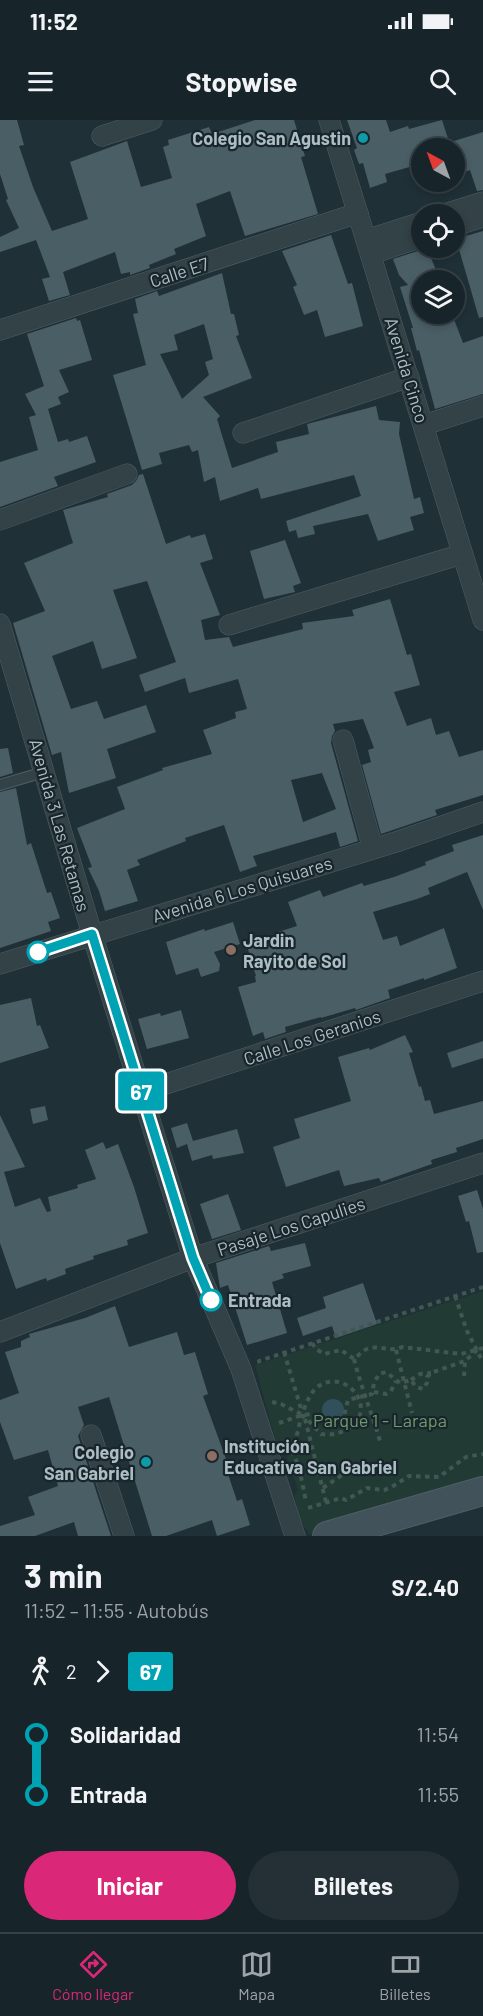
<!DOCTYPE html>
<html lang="es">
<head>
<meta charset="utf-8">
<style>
  body { margin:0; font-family:Barlow,sans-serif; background:#243035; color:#f1f3f6; height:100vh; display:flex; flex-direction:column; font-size:22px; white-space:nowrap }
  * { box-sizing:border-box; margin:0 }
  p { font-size:20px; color:#9ea4a8 }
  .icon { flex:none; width:33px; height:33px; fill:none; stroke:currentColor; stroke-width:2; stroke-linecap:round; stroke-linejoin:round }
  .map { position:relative; height:1416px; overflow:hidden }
  .sheet { display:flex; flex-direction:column; background:#172429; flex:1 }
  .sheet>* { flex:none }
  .badge { padding:0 12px; border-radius:4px; font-size:21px; line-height:39px }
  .needle { width:39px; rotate:319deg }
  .fabs { position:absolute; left:411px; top:18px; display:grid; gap:12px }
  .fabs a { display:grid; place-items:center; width:54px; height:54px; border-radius:50%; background:#172429; box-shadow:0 3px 9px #0003,0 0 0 2px #364146; font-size:30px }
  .map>.badge { position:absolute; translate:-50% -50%; box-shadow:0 0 0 3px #fff }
  .legs { display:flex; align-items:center; gap:9px; height:66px; padding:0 24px; font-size:20px }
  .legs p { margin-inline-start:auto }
  .headline { display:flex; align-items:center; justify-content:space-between; height:102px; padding:0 24px }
  h1 { font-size:33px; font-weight:700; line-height:45px }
  .action { display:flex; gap:12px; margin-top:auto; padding:12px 24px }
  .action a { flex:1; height:69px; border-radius:36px; background:#db2777; color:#fff; font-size:24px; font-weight:700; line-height:69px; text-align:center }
  .action a+a { background:#243035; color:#f1f3f6 }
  ul { padding:0 24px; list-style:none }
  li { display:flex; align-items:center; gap:21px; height:60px; font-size:22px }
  li i { display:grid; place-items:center; width:9px; height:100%; margin:0 8px; background:currentColor }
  li i::after { content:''; width:15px; height:15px; margin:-8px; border:4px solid; border-radius:50%; background:#172429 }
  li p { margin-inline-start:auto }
  li:first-child i { background:linear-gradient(#0000 50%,currentColor 0) }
  li:last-child i { background:linear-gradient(currentColor 50%,#0000 0) }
  .status { display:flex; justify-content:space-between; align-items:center; height:42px; padding:0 30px; background:#172429; direction:ltr }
  .status svg { height:16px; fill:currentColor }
  header { display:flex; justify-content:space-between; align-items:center; height:78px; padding:0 24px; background:#172429; font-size:27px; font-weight:700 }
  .tabs { display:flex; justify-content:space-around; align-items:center; height:84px; border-top:2px solid #364146; background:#172429; font-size:16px; color:#9ea4a8 }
  .tabs a { display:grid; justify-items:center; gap:3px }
  .tabs .on { color:#db2777 }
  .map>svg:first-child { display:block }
  .green { fill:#223a34 }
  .water { fill:#31505c }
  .building { fill:#4a5e66; fill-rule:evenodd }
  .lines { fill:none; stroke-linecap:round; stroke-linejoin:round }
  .lane-casing { stroke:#505f65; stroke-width:12 }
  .street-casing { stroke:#505f65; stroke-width:21 }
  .secondary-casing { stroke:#505f65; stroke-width:30 }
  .path { stroke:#415752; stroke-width:4; stroke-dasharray:4.5 4.5; stroke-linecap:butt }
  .lane { stroke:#334247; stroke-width:10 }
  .street { stroke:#334247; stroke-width:20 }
  .secondary { stroke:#41525a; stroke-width:28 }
  .line-1-casing { stroke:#fff; stroke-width:14 }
  .line-1 { stroke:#00a3b4; stroke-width:9 }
  .culture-dot { fill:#0f9aa8; stroke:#18262c; stroke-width:2 }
  .education-dot { fill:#8d6e63; stroke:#18262c; stroke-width:2 }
  .stop-1-dot { fill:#fff; stroke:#00a3b4; stroke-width:3 }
  .labels { text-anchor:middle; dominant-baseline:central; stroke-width:4.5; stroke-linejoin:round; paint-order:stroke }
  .poi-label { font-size:18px; font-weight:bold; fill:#adbdc4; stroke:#18262c; text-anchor:end }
  .street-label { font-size:18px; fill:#adbdc4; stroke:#18262c }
  .stop-label { font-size:18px; font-weight:bold; fill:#adbdc4; stroke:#18262c; text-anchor:start }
  .park-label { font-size:18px; fill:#70996d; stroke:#18262c }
</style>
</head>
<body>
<div class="status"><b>11:52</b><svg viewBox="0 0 49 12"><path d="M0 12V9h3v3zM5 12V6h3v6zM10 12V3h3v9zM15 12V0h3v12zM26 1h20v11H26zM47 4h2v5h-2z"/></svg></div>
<header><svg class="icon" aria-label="menu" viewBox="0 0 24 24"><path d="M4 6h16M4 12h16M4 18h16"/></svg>Stopwise<svg class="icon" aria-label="search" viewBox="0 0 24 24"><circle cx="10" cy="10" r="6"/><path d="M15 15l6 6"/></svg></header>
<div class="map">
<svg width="483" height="1416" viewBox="0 0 483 1416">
  <rect width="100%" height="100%" fill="#1f3037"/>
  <polygon class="green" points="483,1171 483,1364 314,1415 309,1414 300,1399 294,1376 298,1370 286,1334 281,1331 277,1326 255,1245"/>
  <circle class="water" cx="333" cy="1290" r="11"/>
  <g class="building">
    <polygon points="0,0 17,0 24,25 19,26 33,67 52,111 88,99 70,42 127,21 141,67 172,58 163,27 169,25 168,20 209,7 212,14 255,0 294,0 305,36 301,37 318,94 245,116 230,71 196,84 206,116 174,129 176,134 149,145 150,148 130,155 130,152 121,154 115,132 63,152 70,175 49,181 42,159 50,157 36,120 0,132 0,117 19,108 6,80 8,79 0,54"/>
    <polygon points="347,0 386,0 390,12 408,6 409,9 442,0 451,28 415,28 420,44 385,54 387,62 370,68 363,43 359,44 354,30 357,28"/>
    <polygon points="483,12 483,70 477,71 470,50 454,56 454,21"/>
    <polygon points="483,111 483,197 479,198 456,119"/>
    <polygon points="331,115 348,164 352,163 363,206 325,217 317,190 304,195 293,167 297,165 282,131"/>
    <polygon points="427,128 440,160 422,160 422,194 452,194 463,223 483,216 483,274 435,289 419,230 417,231 411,208 413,208 400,167 408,165 399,155 393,139"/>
    <path d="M 222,153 L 231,194 L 234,194 L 239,215 L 236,216 L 252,258 L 203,277 L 220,296 L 217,299 L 232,348 L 278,332 L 276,322 L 309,314 L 307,304 L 376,286 L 379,300 L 400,302 L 399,314 L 414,379 L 420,377 L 424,393 L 410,397 L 414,410 L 378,421 L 368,394 L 313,406 L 315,414 L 298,418 L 296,410 L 289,412 L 286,401 L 361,376 L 354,355 L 261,379 L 258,368 L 220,381 L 215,357 L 204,362 L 198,330 L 192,332 L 189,325 L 159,333 L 162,344 L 142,350 L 113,255 L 146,245 L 133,194 L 138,193 L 135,179 L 157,171 L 159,176 ZM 204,204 L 213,239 L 205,242 L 209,255 L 182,279 L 160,234 L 178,230 L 174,215 Z"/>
    <polygon points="76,198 77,201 80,200 92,240 59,250 69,272 58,277 61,284 48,289 58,322 68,319 69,322 87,316 96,342 54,357 58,366 0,387 0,342 38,330 29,297 36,295 25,274 44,266 27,214"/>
    <path d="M 143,354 L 166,424 L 190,415 L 191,418 L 205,414 L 213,439 L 200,443 L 220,495 L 201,500 L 205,520 L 229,517 L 233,527 L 303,509 L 302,503 L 354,496 L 352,490 L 390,479 L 407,535 L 411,534 L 420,565 L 394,572 L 407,606 L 431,598 L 436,615 L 449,611 L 459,637 L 483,630 L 483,675 L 435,690 L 437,695 L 381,714 L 362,645 L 371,642 L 368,630 L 374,628 L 363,599 L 333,604 L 335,611 L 332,616 L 331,623 L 358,721 L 340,727 L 336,712 L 253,736 L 257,746 L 240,752 L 224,705 L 185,718 L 186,721 L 137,740 L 140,745 L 127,750 L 138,781 L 105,791 L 99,771 L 88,748 L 92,747 L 77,708 L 125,689 L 117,667 L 163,650 L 162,648 L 212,634 L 203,610 L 236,598 L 235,592 L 247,589 L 238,559 L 189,573 L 185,558 L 145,572 L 139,555 L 176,542 L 147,461 L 113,470 L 137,538 L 102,549 L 93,521 L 52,536 L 71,589 L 97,581 L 104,599 L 146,585 L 156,612 L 107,629 L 116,658 L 69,673 L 61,632 L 52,635 L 13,503 L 45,491 L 24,443 L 73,423 L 63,390 L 108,377 L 107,374 L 132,365 L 136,361 L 139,355 ZM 322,653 L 336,689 L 303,702 L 291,660 Z"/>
    <polygon points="285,420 301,463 293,466 295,472 264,479 250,431"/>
    <polygon points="8,628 13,653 0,657 0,629"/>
    <polygon points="16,668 27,725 31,723 47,773 51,772 60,798 48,802 51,811 0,828 0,672"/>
    <polygon points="483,715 483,790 467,752 428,768 430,774 417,779 373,792 383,820 397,816 400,826 444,808 457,848 424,860 424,858 388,870 390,878 356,890 355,888 321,898 321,897 285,907 286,912 265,919 263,912 253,916 238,867 256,862 255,856 256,856 247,826 280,816 278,812 297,806 288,782 320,770 323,777 362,763 364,766 394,757 426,745 425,742 454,731 452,725"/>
    <polygon points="233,802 240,824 214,832 220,844 219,851 201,857 198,848 176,855 166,822 204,809 205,811"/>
    <polygon points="31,878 37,906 40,905 49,928 0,943 0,885"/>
    <polygon points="181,890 189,918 147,929 138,899 160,893 161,896"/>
    <polygon points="405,915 413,932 409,933 419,967 421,966 425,981 430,980 434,994 483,981 483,1019 456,1028 457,1032 431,1040 432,1044 381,1062 379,1058 344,1066 339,1050 286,1067 273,1027 300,1018 294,999 351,981 338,937 369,928 370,930"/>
    <polygon points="483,921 483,938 452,948 447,933"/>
    <polygon points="45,986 48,1000 33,1004 30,989"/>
    <polygon points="0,995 25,1047 4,1052 15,1087 40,1078 47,1092 51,1091 48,1077 78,1068 77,1065 96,1059 85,1030 103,1022 106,1029 118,1024 134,1067 148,1113 127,1120 128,1125 93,1136 94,1139 65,1149 66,1154 47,1161 46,1158 16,1169 0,1123"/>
    <polygon points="187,1003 193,1021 237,1009 244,1033 213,1039 212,1035 192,1041 187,1024 177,1028 171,1008"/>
    <polygon points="477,1070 483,1089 483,1132 477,1133 469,1101 466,1102 458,1076"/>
    <polygon points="228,1074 241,1110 212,1119 200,1084"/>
    <polygon points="305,1123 311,1146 282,1154 284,1158 272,1162 287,1213 247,1225 228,1165 220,1168 216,1143 269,1126 271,1131"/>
    <polygon points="363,1163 377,1204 336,1218 332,1206 303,1216 297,1198 326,1188 323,1177"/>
    <polygon points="115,1186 129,1227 177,1212 184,1235 195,1232 208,1274 203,1276 229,1347 226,1348 237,1381 242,1379 250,1405 217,1416 212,1400 166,1416 152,1416 109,1277 78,1287 84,1305 78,1316 111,1416 78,1416 74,1402 35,1416 0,1416 0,1406 35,1395 28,1377 58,1366 48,1330 14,1340 0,1302 0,1280 19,1273 5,1232 21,1227 21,1221 30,1217 29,1214 85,1198"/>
  </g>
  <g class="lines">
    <g class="lane-casing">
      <polyline id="lane" points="0,665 44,652"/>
    </g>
    <g class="street-casing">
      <g id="street">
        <polyline points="329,0 483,500"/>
        <polyline points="102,16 152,0"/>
        <polyline points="444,94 483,82"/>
        <polyline points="454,106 483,97"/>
        <polyline points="366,120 422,102"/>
        <polyline points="371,134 422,117"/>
        <polyline points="0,210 358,93"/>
        <polyline points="424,305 483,286"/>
        <polyline points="243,313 409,257"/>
        <polyline points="0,400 127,354"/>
        <polyline points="0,504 92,814 193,1138 241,1249 295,1416"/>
        <polyline points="229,505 462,434"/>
        <polyline points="343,620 373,729"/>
        <polyline points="0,844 396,722 483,692"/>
        <polyline points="141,972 483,861"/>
        <polyline points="0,1212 193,1138 483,1043"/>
        <polyline points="91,1315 124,1416"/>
      </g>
    </g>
    <g class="secondary-casing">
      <polyline id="secondary" points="327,1416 483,1371"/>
    </g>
    <g class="path">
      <polyline points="455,1176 467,1211 483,1242"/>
      <path d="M 312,1223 L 316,1229 L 324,1234 L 341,1230 L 354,1239 C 358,1236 362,1231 367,1229 C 380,1224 389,1233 402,1227 L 461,1234 L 483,1228"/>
      <polyline points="396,1230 412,1293"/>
      <polyline points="284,1232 302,1292"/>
      <path d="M 354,1239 C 361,1267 372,1294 380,1321"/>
      <polyline points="260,1243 259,1241 483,1167"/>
      <polyline points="464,1256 465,1241"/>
      <polyline points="411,1260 420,1254 431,1253"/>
      <polyline points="374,1272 386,1274 391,1271 396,1261"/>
      <polyline points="272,1282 281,1284 303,1295 312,1294 335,1303 344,1296 348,1280 372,1274 374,1263 379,1254 386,1252 400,1263 411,1260 416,1267 423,1269 427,1263 427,1257 431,1253 465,1241 477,1230"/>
      <polyline points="305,1299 326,1382"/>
      <polyline points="279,1303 302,1295"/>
      <path d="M 286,1324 C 299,1336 302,1364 306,1381"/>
      <path d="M 292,1333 C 298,1315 300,1293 310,1276 C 321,1256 347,1257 358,1277 C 370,1300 343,1318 321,1314 L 303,1295"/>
      <polyline points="323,1368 342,1355"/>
      <polyline points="308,1388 341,1378 346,1380 367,1368 384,1370 390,1368 409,1356 439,1357 466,1337 483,1334"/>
    </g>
    <use href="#lane" class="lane"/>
    <use href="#street" class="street"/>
    <use href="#secondary" class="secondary"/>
  </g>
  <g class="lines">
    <g class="line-1-casing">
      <polyline id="line-1" points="38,832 92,814 193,1138 211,1180"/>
    </g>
    <use href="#line-1" class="line-1"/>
  </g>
  <g class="culture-dot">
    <circle cx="363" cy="18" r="6"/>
    <circle cx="146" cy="1342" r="6"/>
  </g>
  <g class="education-dot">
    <circle cx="231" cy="830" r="6"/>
    <circle cx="212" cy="1336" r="6"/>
  </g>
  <g class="stop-1-dot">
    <circle cx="38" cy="832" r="10"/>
    <circle cx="211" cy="1180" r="10"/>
  </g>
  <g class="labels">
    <g class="poi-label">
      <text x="351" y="18">Colegio San Agustin</text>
      <text x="243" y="820" text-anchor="start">Jardin<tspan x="243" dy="21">Rayito de Sol</tspan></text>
      <text x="224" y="1326" text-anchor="start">Institución<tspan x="224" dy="21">Educativa San Gabriel</tspan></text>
      <text x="134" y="1332">Colegio<tspan x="134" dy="21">San Gabriel</tspan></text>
    </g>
    <g class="street-label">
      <text transform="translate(179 152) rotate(-18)">Calle E7</text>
      <text transform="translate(407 250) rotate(73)">Avenida Cinco</text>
      <text transform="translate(60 705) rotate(74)">Avenida 3 Las Retamas</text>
      <text transform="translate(242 769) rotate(-17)">Avenida 6 Los Quisuares</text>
      <text transform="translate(312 917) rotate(-18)">Calle Los Geranios</text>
      <text transform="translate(291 1106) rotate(-18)">Pasaje Los Capulies</text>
    </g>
    <g class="stop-label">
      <text x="228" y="1180">Entrada</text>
    </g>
    <g class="park-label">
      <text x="380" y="1300">Parque 1 - Larapa</text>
    </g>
  </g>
</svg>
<div class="fabs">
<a><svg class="needle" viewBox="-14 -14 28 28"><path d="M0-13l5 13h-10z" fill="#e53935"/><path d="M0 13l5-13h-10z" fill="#9ea4a8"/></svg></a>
<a><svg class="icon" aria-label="locate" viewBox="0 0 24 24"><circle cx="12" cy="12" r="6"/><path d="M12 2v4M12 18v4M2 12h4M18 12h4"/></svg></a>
<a><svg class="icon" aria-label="layers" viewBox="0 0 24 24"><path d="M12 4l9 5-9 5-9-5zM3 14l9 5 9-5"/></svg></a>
</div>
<b class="badge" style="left:141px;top:971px;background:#00a3b4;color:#fff">67</b>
</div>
<section class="sheet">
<div class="headline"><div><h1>3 min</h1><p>11:52 – 11:55 · Autobús</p></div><b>S/2.40</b></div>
<div class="legs"><svg class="icon" aria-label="walk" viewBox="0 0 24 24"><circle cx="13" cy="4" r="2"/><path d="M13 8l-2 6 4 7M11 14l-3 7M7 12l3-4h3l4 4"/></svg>2<svg class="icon" aria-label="forward" viewBox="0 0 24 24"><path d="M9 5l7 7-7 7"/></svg><b class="badge" style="background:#00a3b4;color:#fff">67</b></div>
<ul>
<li><i style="color:#00a3b4"></i><b>Solidaridad</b><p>11:54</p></li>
<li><i style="color:#00a3b4"></i><b>Entrada</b><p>11:55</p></li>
</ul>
<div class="action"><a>Iniciar</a><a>Billetes</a></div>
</section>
<nav class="tabs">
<a class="on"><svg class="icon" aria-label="directions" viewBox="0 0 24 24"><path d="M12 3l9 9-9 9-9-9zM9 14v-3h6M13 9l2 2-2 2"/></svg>Cómo llegar</a>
<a><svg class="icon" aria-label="map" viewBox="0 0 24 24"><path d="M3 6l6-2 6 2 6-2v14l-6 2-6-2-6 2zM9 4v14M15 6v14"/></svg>Mapa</a>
<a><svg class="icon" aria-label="tickets" viewBox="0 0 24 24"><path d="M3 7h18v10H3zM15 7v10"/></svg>Billetes</a>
</nav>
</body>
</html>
